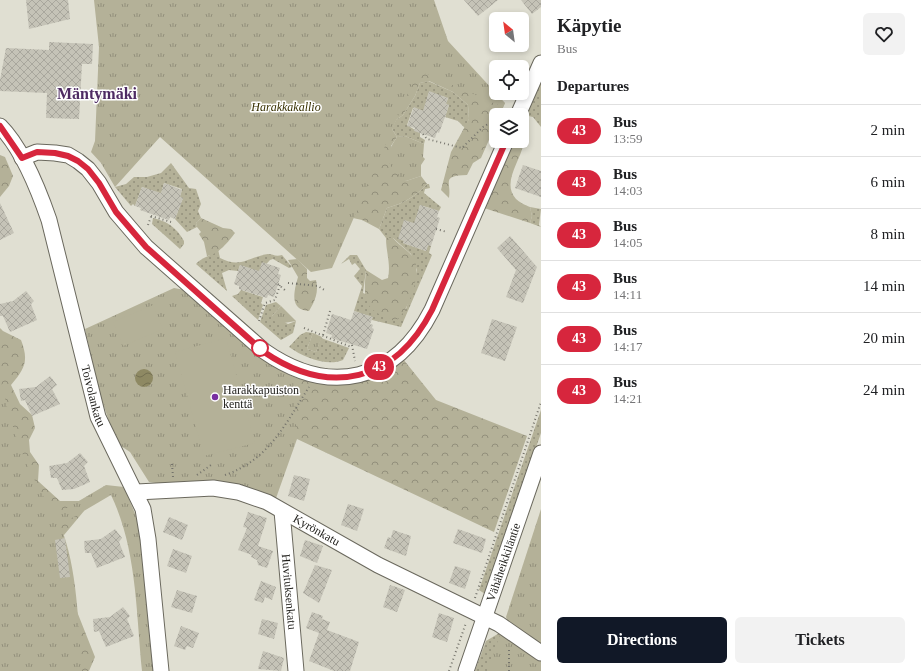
<!DOCTYPE html>
<html lang="en">
<head>
<meta charset="utf-8">
<style>
  body { margin:0; font-family:Georgia,serif; background:#f2f2f2; color:#202124; height:100vh; display:flex; flex-direction:column; font-size:15px; white-space:nowrap }
  * { box-sizing:border-box; margin:0 }
  p { font-size:13px; color:#757577 }
  .icon { flex:none; width:22px; height:22px; fill:none; stroke:currentColor; stroke-width:2; stroke-linecap:round; stroke-linejoin:round }
  .map { position:relative; flex:1; overflow:hidden }
  .sheet { display:flex; flex-direction:column; background:#fff; width:380px }
  .sheet>* { flex:none }
  .badge { padding:0 8px; border-radius:13px; font-size:14px; line-height:26px }
  .needle { width:26px; rotate:331deg }
  .tools { position:absolute; left:489px; top:12px; display:grid; gap:8px }
  .tools a { display:grid; place-items:center; width:40px; height:40px; border-radius:6px; background:#fff; box-shadow:0 2px 6px #0003; font-size:20px }
  .map>.badge { position:absolute; translate:-50% -50%; box-shadow:0 0 0 2px #fff }
  h2 { padding:0 16px; font-size:15px; line-height:36px }
  .round { display:grid; place-items:center; flex:none; width:42px; height:42px; border-radius:6px; background:#f2f2f2 }
  .overview { display:flex; align-items:center; justify-content:space-between; height:68px; padding:0 16px }
  h1 { font-size:19px; font-weight:700; line-height:30px }
  .primary-button { display:flex; gap:8px; margin-top:auto; padding:8px 16px }
  .primary-button a { flex:1; height:46px; border-radius:6px; background:#111827; color:#fff; font-size:16px; font-weight:700; line-height:46px; text-align:center }
  .primary-button a+a { background:#f2f2f2; color:#202124 }
  ul { padding:0; list-style:none }
  li { display:flex; align-items:center; gap:12px; height:52px; padding:0 16px; border-top:1px solid #e0e0e0 }
  li div { flex:1 }
  li b { display:block; font-size:15px }
  li em { font-style:normal }
  li .badge { min-width:44px; font-weight:700; text-align:center }
  main { display:flex; flex:1; min-height:0 }
  .map>svg:first-child { display:block }
  .grass { fill:url(#grass-dots) }
  .forest { fill:url(#forest-crowns) }
  .park { fill:url(#park-tufts) }
  .pitch { fill:#b4b198 }
  .water { fill:url(#water-waves) }
  .building { fill:url(#building-cross-hatch) }
  .lines { fill:none; stroke-linecap:round; stroke-linejoin:round }
  .minor-casing { stroke:#6a685d; stroke-width:17 }
  .path { stroke:#74736b; stroke-width:2; stroke-dasharray:1 3; stroke-linecap:butt }
  .minor { stroke:#fff; stroke-width:15 }
  .line-casing { stroke:#fff; stroke-width:9 }
  .line { stroke:#d7263d; stroke-width:6 }
  .stop-dot { fill:#fff; stroke:#d7263d; stroke-width:2 }
  .poi-dot { fill:#782ea1; stroke:#fff; stroke-width:1.5 }
  .labels { text-anchor:middle; dominant-baseline:central; stroke-width:3; stroke-linejoin:round; paint-order:stroke }
  .park-label { font-size:12px; font-style:italic; fill:#373000; stroke:#fff }
  .poi-label { font-size:12px; fill:#1c1b17; stroke:#fff; text-anchor:start }
  .street-label { font-size:12px; fill:#1c1b17; stroke:#fff }
  .district-label { font-size:16px; font-weight:bold; fill:#4e2b63; stroke:#fff }
</style>
</head>
<body>
<main>
<div class="map">
<svg width="541" height="671" viewBox="0 0 541 671">
  <defs>
    <pattern id="grass-dots" width="8" height="8" patternUnits="userSpaceOnUse"><rect width="8" height="8" fill="#b4b198"/><path d="M2 2h.1M6 6h.1" fill="none" stroke="#928f7b" stroke-width="1.8" stroke-linecap="round"/></pattern>
    <pattern id="forest-crowns" width="20" height="18" patternUnits="userSpaceOnUse"><rect width="20" height="18" fill="#b4b198"/><path d="M2 6a3 3 0 1 1 6 0M12 15a3 3 0 1 1 6 0" fill="none" stroke="#928f7b"/></pattern>
    <pattern id="park-tufts" width="24" height="20" patternUnits="userSpaceOnUse"><rect width="24" height="20" fill="#b4b198"/><path d="M3 7l-1-3M5 7V3M7 7l1-3M15 17l-1-3M17 17v-4M19 17l1-3" fill="none" stroke="#928f7b"/></pattern>
    <pattern id="water-waves" width="16" height="10" patternUnits="userSpaceOnUse"><rect width="16" height="10" fill="#8e8963"/><path d="M0 5q4-4 8 0t8 0" fill="none" stroke="#736f51"/></pattern>
    <pattern id="building-cross-hatch" width="8" height="8" patternUnits="userSpaceOnUse"><rect width="8" height="8" fill="#c5c3b7"/><path d="M0 0l8 8M0 8l8-8" fill="none" stroke="#a9a79d"/></pattern>
  </defs>
  <rect width="100%" height="100%" fill="#e0dfd2"/>
  <g class="grass">
    <polygon points="541,77 541,127 533,117 524,115"/>
    <polygon points="428,81 453,92 468,105 469,119 465,128 458,121 445,117 449,105 446,104 448,98 429,92 424,111 413,108 407,125 420,133 420,137 425,140 424,144 405,136 397,137 392,129 396,120 403,115 415,96 420,83"/>
    <polygon points="171,163 189,188 196,189 201,204 198,211 201,218 196,223 197,227 187,232 175,219 183,198 180,197 182,189 164,183 161,194 142,187 135,206 133,204 131,206 115,187 126,184 134,177 147,177 161,173"/>
    <path d="M 427,184 L 429,184 L 430,188 L 425,189 L 424,193 L 441,207 L 439,211 L 420,205 L 416,220 L 403,243 L 426,251 L 428,245 L 431,246 L 429,253 L 432,255 L 401,327 L 372,320 L 372,317 L 354,311 L 362,286 L 354,276 L 360,269 L 355,263 L 352,265 L 349,259 L 341,264 L 350,255 L 357,255 L 366,270 L 363,293 L 406,309 L 417,270 L 411,254 L 393,238 L 386,238 L 379,229 L 387,208 C 404,203 415,197 427,184 Z"/>
    <polygon points="530,207 541,209 539,225 541,227 530,223 532,216"/>
    <path d="M 153,218 C 168,222 176,227 184,241 L 184,244 L 180,249 L 152,224 Z"/>
    <path d="M 218,249 L 220,258 C 241,269 248,257 268,254 C 273,254 275,257 282,255 L 292,267 L 289,268 L 273,259 L 270,260 L 259,272 L 240,265 L 238,271 L 229,270 L 222,273 L 227,291 L 196,264 C 202,257 212,256 218,249 Z"/>
    <polygon points="241,290 263,297 261,303 263,305 258,320 232,296 238,294"/>
    <polygon points="276,302 281,306 272,316 288,324 296,321 293,333 281,340 260,322 266,305"/>
    <path d="M 306,332 L 313,333 L 307,349 L 316,352 L 321,338 L 349,348 L 343,360 C 327,367 303,357 289,347 L 300,335 Z"/>
    <polygon points="541,410 541,433 485,594 479,590"/>
    <polygon points="501,632 541,671 475,671 486,641"/>
  </g>
  <g class="forest">
    <path d="M 306,16 L 505,103 L 500,115 L 496,115 L 496,124 L 481,158 L 473,163 L 467,175 C 440,176 452,182 449,198 L 441,190 L 451,152 L 469,119 L 468,105 L 453,92 L 429,81 L 420,83 L 415,96 L 403,115 L 396,120 L 392,129 L 397,137 L 391,146 L 406,181 L 421,176 L 427,184 C 415,197 404,203 387,208 L 379,229 L 362,220 L 353,218 Z"/>
    <path d="M 517,141 L 523,145 C 521,160 501,183 516,199 C 519,202 525,205 530,207 L 532,216 L 530,223 L 484,208 L 512,144 Z"/>
    <polygon points="0,155 5,157 13,176 9,186 0,197"/>
    <path d="M 201,218 L 223,228 L 231,229 L 235,233 C 229,241 218,255 207,256 L 204,242 L 199,234 L 201,232 L 197,227 L 196,223 Z"/>
    <path d="M 386,238 L 393,238 C 399,246 411,251 415,261 C 421,275 408,314 395,321 C 364,310 363,301 366,270 L 382,280 L 388,278 C 391,264 386,252 386,238 Z"/>
    <path d="M 297,259 L 307,269 L 307,278 L 310,281 L 316,280 C 319,292 315,301 309,311 C 289,310 294,291 298,277 L 288,260 Z"/>
    <path d="M 0,328 L 3,331 L 21,340 C 29,361 25,368 11,385 L 20,404 L 32,415 L 35,428 L 29,440 L 30,452 L 39,465 L 38,481 L 60,501 L 79,501 L 84,511 L 64,535 L 55,540 L 76,609 L 95,657 L 89,671 L 0,671 Z"/>
    <path d="M 235,336 C 266,364 294,386 339,384 L 403,359 L 436,400 L 527,436 L 494,532 L 297,439 L 288,440 Z"/>
  </g>
  <g class="park">
    <polygon points="94,0 434,0 448,41 505,103 503,107 418,70 332,268 311,272 160,137 115,187 101,163 91,152 95,141 99,47"/>
    <path d="M 405,136 L 424,144 L 423,157 L 425,159 L 421,165 L 421,176 L 406,181 C 386,168 384,156 397,137 Z"/>
    <polygon points="174,288 185,290 190,293 260,358 293,378 297,439 275,501 149,482 130,452 121,446 109,421 100,395 85,329"/>
    <polygon points="281,306 296,321 278,324 273,320 272,316"/>
    <polygon points="313,333 322,337 316,352 307,349"/>
    <path d="M 0,378 C 13,433 24,467 55,515 L 106,485 L 124,487 L 138,521 L 142,539 L 157,671 L 142,671 C 136,612 137,549 111,495 L 60,525 C 78,568 78,625 82,671 L 0,671 Z"/>
    <polygon points="541,509 541,646 509,625 506,617"/>
    <polygon points="501,632 541,660 541,671 487,671"/>
  </g>
  <g class="pitch">
    <polygon points="153,305 163,329 123,346 113,322"/>
    <polygon points="226,338 255,443 204,456 175,352"/>
  </g>
  <circle class="water" cx="144" cy="378" r="9"/>
  <g class="building">
    <polygon points="26,0 68,0 70,19 29,29"/>
    <polygon points="464,0 498,0 478,16"/>
    <polygon points="521,0 541,0 541,7 532,14"/>
    <polygon points="49,42 93,44 92,64 82,64 79,119 46,118 47,93 0,91 0,80 6,48 49,50"/>
    <polygon points="429,91 448,98 446,104 449,105 445,117 439,133 437,132 435,138 414,131 415,128 407,126 414,107 423,111"/>
    <polygon points="523,165 541,171 541,197 515,188"/>
    <polygon points="164,183 182,190 180,197 183,198 175,219 170,217 169,220 140,210 141,208 135,206 142,187 161,193"/>
    <polygon points="0,203 14,233 0,240"/>
    <polygon points="420,205 439,211 437,217 440,218 431,246 428,245 426,251 403,243 404,241 398,239 404,220 414,223"/>
    <polygon points="510,236 537,267 523,303 506,297 516,270 497,248"/>
    <polygon points="262,262 280,268 278,274 281,275 274,297 268,295 267,298 239,289 239,286 234,284 240,265 259,271"/>
    <polygon points="26,291 34,301 31,304 37,320 10,332 3,316 0,316 0,304 13,301"/>
    <polygon points="354,311 373,317 370,324 373,325 372,328 374,329 367,349 331,338 332,335 326,333 332,314 351,320"/>
    <polygon points="492,319 517,327 505,361 481,353"/>
    <polygon points="50,376 57,385 52,389 60,404 32,416 25,400 21,401 19,389 36,387"/>
    <polygon points="80,453 88,462 84,466 90,482 74,489 62,490 57,478 51,478 49,466 67,463"/>
    <polygon points="294,475 310,479 304,501 288,496"/>
    <polygon points="348,504 364,509 357,531 341,525"/>
    <polygon points="248,512 267,518 258,546 273,551 267,568 258,565 257,560 251,557 252,555 238,550 247,528 243,527"/>
    <polygon points="169,517 188,525 182,540 163,532"/>
    <polygon points="115,529 122,538 119,542 125,557 97,568 91,553 85,553 84,541 101,539"/>
    <polygon points="458,529 486,539 482,553 453,543"/>
    <polygon points="393,530 411,536 406,556 384,548 388,537 391,538"/>
    <polygon points="65,538 70,577 60,578 55,540"/>
    <polygon points="305,540 323,546 317,563 300,556"/>
    <polygon points="173,549 192,556 186,573 167,566"/>
    <polygon points="315,565 332,570 319,603 303,593"/>
    <polygon points="455,566 471,571 465,589 449,583"/>
    <polygon points="261,581 276,587 272,600 265,597 263,603 254,600"/>
    <polygon points="390,585 405,590 397,612 383,607"/>
    <polygon points="177,590 197,596 192,613 171,607"/>
    <polygon points="123,607 130,616 127,619 134,636 106,647 99,631 94,632 93,619 110,617"/>
    <polygon points="312,612 323,616 322,619 330,622 327,630 359,642 350,671 334,671 309,661 319,633 306,628"/>
    <polygon points="439,613 454,618 447,642 432,637"/>
    <polygon points="262,619 278,623 274,639 258,634"/>
    <polygon points="181,626 199,633 193,648 187,646 185,650 174,646"/>
    <polygon points="263,651 284,658 281,671 258,669"/>
  </g>
  <g class="lines">
    <g class="minor-casing">
      <g id="minor">
        <polyline points="518,115 541,63"/>
        <path id="s1" d="M 0,126 C 22,148 39,191 49,220 L 98,417 L 143,509 L 148,539 L 161,671"/>
        <path d="M 22,158 L 37,152 L 55,153 L 68,155 L 78,161 L 88,169 L 99,183 L 116,212 L 146,247 L 264,351 C 330,397 395,382 432,310 L 506,141"/>
        <path id="s2" d="M 137,492 L 213,488 L 238,492 L 267,502 L 378,565 L 499,624 L 541,653"/>
        <path id="s3" d="M 282,511 L 296,671"/>
        <path id="s4" d="M 466,671 L 541,453"/>
      </g>
    </g>
    <g class="path">
      <polyline points="423,134 427,139 462,148 483,127 496,119"/>
      <polyline points="151,216 171,222"/>
      <polyline points="148,225 152,214"/>
      <polyline points="436,229 447,232"/>
      <polyline points="288,283 318,286 326,291"/>
      <polyline points="278,284 286,291"/>
      <polyline points="259,321 265,303 275,300 280,285"/>
      <polyline points="304,328 351,347"/>
      <polyline points="323,335 330,311"/>
      <polyline points="352,345 355,361"/>
      <polyline points="172,464 173,477"/>
      <polyline points="197,475 211,465"/>
      <path d="M 225,475 C 269,460 286,423 309,387"/>
      <polyline points="475,598 541,402"/>
      <polyline points="449,671 466,623"/>
      <polyline points="509,671 509,648"/>
    </g>
    <use href="#minor" class="minor"/>
  </g>
  <g class="lines">
    <g class="line-casing">
      <path id="line" d="M 0,126 L 22,158 L 37,152 L 55,153 L 68,156 L 78,161 L 88,169 L 99,183 L 116,212 L 146,247 L 264,352 C 330,397 395,382 432,310 L 506,141"/>
    </g>
    <use href="#line" class="line"/>
  </g>
  <circle class="stop-dot" cx="260" cy="348" r="8"/>
  <circle class="poi-dot" cx="215" cy="397" r="4"/>
  <g class="labels">
    <g class="park-label">
      <text x="286" y="107">Harakkakallio</text>
    </g>
    <g class="poi-label">
      <text x="223" y="390">Harakkapuiston<tspan x="223" dy="14">kenttä</tspan></text>
    </g>
    <g class="street-label">
      <text stroke="none"><textPath href="#s1" startOffset="288">Toivolankatu</textPath></text>
      <text stroke="none"><textPath href="#s2" startOffset="189">Kyrönkatu</textPath></text>
      <text stroke="none"><textPath href="#s4" startOffset="115">Vähäheikkiläntie</textPath></text>
      <text stroke="none"><textPath href="#s3" startOffset="81">Huvituksenkatu</textPath></text>
    </g>
    <g class="district-label">
      <text x="97" y="93">Mäntymäki</text>
    </g>
  </g>
</svg>
<div class="tools">
<a><svg class="needle" viewBox="-14 -14 28 28"><path d="M0-13l5 13h-10z" fill="#e53935"/><path d="M0 13l5-13h-10z" fill="#757577"/></svg></a>
<a><svg class="icon" aria-label="locate" viewBox="0 0 24 24"><circle cx="12" cy="12" r="6"/><path d="M12 2v4M12 18v4M2 12h4M18 12h4"/></svg></a>
<a><svg class="icon" aria-label="layers" viewBox="0 0 24 24"><path d="M12 4l9 5-9 5-9-5zM3 14l9 5 9-5"/></svg></a>
</div>
<b class="badge" style="left:379px;top:367px;background:#d7263d;color:#fff">43</b>
</div>
<section class="sheet">
<div class="overview"><div><h1>Käpytie</h1><p>Bus</p></div><a class="round"><svg class="icon" aria-label="heart" viewBox="0 0 24 24"><path d="M12 20l-8-8c-3-5 5-10 8-4 3-6 11-1 8 4z"/></svg></a></div>
<h2>Departures</h2>
<ul>
<li><span class="badge" style="background:#d7263d;color:#fff">43</span><div><b>Bus</b><p>13:59</p></div><em>2 min</em></li>
<li><span class="badge" style="background:#d7263d;color:#fff">43</span><div><b>Bus</b><p>14:03</p></div><em>6 min</em></li>
<li><span class="badge" style="background:#d7263d;color:#fff">43</span><div><b>Bus</b><p>14:05</p></div><em>8 min</em></li>
<li><span class="badge" style="background:#d7263d;color:#fff">43</span><div><b>Bus</b><p>14:11</p></div><em>14 min</em></li>
<li><span class="badge" style="background:#d7263d;color:#fff">43</span><div><b>Bus</b><p>14:17</p></div><em>20 min</em></li>
<li><span class="badge" style="background:#d7263d;color:#fff">43</span><div><b>Bus</b><p>14:21</p></div><em>24 min</em></li>
</ul>
<div class="primary-button"><a>Directions</a><a>Tickets</a></div>
</section>
</main>
</body>
</html>
